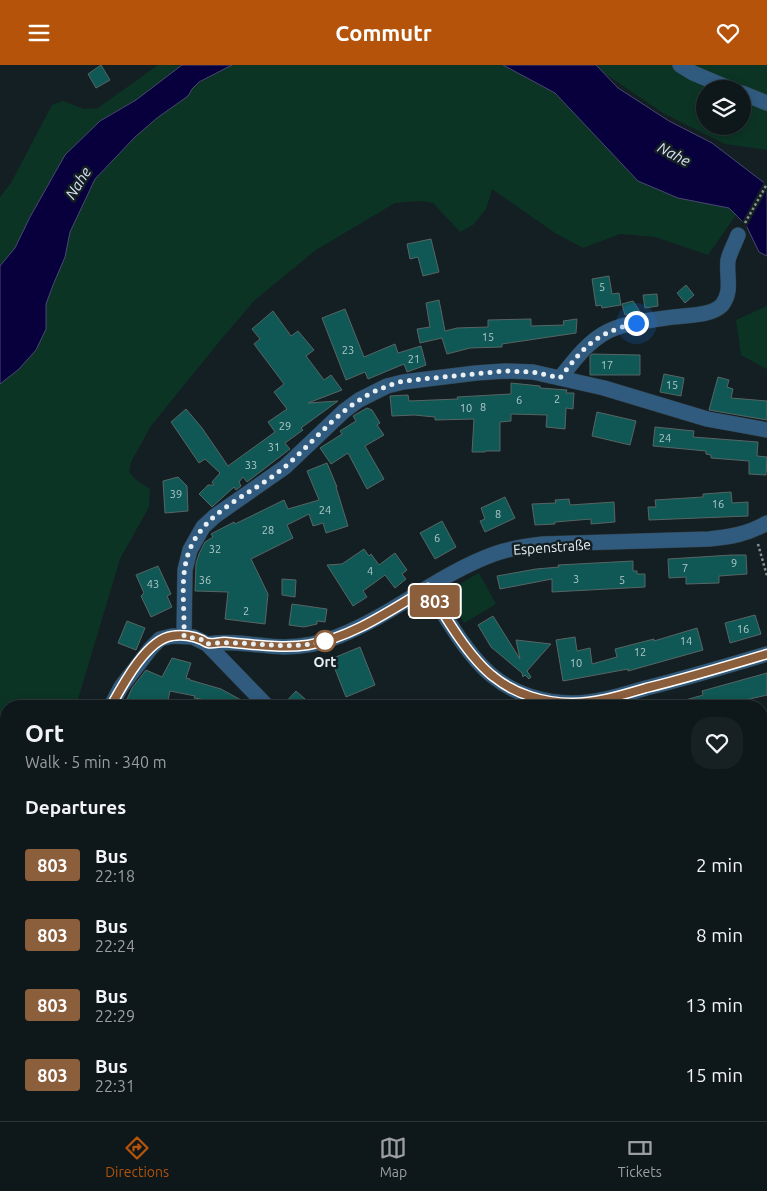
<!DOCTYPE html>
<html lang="en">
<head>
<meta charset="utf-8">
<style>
  body { margin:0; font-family:Ubuntu,sans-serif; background:#172023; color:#f1f3f6; height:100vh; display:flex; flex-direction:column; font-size:19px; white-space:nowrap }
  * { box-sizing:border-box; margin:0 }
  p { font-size:16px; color:#9b9fa2 }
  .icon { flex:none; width:28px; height:28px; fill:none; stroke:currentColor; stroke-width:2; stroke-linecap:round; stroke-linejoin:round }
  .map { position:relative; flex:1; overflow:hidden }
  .side { position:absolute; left:0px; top:635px; width:768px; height:421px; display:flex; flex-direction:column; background:#0e171a; border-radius:20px 20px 0 0; box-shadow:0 2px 8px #0003,0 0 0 1px #2e3639 }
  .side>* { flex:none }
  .badge { padding:0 10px; border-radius:4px; font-size:18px; line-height:32px }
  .tools { position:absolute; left:696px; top:15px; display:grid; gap:10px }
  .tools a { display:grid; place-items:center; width:55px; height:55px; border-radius:50%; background:#0e171a; box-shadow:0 2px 8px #0003,0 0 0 1px #2e3639; font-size:25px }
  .you { position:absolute; width:25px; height:25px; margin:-12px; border:4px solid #fff; border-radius:50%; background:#1a73e8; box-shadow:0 0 0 8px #1a73e833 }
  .map>.badge { position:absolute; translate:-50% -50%; box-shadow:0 0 0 2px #fff }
  h2 { padding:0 25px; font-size:19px; line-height:45px }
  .round { display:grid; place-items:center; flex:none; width:52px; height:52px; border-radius:20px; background:#172023 }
  .overview { display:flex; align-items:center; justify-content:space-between; height:85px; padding:0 25px }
  h1 { font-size:24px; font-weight:700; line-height:38px }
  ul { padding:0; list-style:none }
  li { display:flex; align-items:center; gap:15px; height:70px; padding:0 25px }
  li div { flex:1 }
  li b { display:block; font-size:19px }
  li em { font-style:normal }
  li .badge { min-width:55px; font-weight:700; text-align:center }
  header { display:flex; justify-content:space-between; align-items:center; height:65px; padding:0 25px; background:#b45309; color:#fff; font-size:22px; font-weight:700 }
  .menu { display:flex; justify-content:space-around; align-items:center; height:70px; border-top:1px solid #2e3639; background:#0e171a; font-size:14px; color:#9b9fa2 }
  .menu a { display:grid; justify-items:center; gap:2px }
  .menu .on { color:#b45309 }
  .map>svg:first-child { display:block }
  .green { fill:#0c3425; fill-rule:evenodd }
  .water { fill:#07003d; stroke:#4a4873 }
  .pier { fill:#131f22 }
  .building { fill:#105855; stroke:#576564 }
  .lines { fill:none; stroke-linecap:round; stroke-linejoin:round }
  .minor-casing { stroke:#313c3f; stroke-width:16 }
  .path { stroke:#879093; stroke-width:2.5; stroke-dasharray:2.5 2.5; stroke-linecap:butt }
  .minor { stroke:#305b7f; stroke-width:15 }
  .line-casing { stroke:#fff; stroke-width:11 }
  .line { stroke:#8b5e3c; stroke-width:8 }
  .walk { stroke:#e8eff2; stroke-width:5; stroke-dasharray:0 9 }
  .stop-dot { fill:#fff; stroke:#8b5e3c; stroke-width:2.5 }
  .labels { text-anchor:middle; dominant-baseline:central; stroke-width:5; stroke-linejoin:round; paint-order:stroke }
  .number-label { font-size:11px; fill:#b2c9cb }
  .street-label { font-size:14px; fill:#e8eff2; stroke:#131f22 }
  .stop-label { font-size:14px; font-weight:bold; fill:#e8eff2; stroke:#131f22 }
  .water-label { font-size:15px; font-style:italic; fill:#dce2f6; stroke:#131f22 }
</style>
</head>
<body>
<header><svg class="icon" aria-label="menu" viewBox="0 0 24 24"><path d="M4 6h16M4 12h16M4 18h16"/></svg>Commutr<svg class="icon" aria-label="heart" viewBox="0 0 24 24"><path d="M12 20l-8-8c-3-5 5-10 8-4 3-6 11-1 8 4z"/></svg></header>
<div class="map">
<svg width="767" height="1056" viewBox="0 0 767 1056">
  <rect width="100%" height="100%" fill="#131f22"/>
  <g class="green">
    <polygon points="158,0 182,0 136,35 100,56 30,152 15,183 0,201 0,132 11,118 52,40 63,36 84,44 98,43"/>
    <polygon points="232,0 503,0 555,28 638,116 678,133 729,143 736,150 708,190 655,172 620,169 583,183 555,168 492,124 486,144 473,160 460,167 433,138 419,136 395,138 316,185 255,235 223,272 151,361 131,397 129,407 135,414 150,424 149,442 120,494 76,641 6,641 6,1050 9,1050 9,1056 0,1056 0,319 19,304 36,285 46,264 46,239 53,220 65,192 70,167 95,114 135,72 157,53 188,31 192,24 200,17"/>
    <path d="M 592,0 L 767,0 L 767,85 L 725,79 L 663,48 ZM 705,24 L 742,24 L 742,61 L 705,61 Z"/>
    <polygon points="767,241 767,304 741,290 736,255"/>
    <path d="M 479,508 L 496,539 L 464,558 C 446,527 448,525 479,508 Z"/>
    <polygon points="767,754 767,817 761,817 761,755"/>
    <rect x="61" y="1050" width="87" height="6"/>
  </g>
  <g class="water">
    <polygon points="182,0 232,0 199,17 192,24 188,31 157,53 135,72 95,114 70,167 65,192 53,220 46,239 46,264 36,285 19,304 0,319 0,201 15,183 30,152 65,90 100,56 136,35"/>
    <polygon points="503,0 596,0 618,23 669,56 712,78 767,120 767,191 759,187 746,160 729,143 678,133 638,116 555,28"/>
  </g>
  <polygon class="pier" points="765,115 767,116 767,125 745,165 741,159"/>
  <g class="building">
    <polygon points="101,0 110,15 96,23 88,9"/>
    <polygon points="431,174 439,207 423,211 418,192 410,194 407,179"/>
    <polygon points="609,211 612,229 619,228 621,240 602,243 601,240 596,241 592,214"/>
    <polygon points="686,220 694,230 685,238 677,228"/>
    <polygon points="657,229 658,241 645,243 643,230"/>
    <polygon points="439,235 445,266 457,263 488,262 488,255 531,254 531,261 564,260 563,256 577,254 576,268 502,279 502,282 470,283 447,289 442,273 420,278 417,264 430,262 426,238"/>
    <polygon points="633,236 640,247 625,250 622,239"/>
    <polygon points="345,244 364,292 395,279 398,288 421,281 426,300 407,307 404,299 368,314 365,307 346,315 322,253"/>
    <polygon points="273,246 291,271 298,266 314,285 306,291 324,315 331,310 342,325 308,338 338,336 301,363 303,365 285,378 290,384 247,417 243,412 239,417 241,421 236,425 234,422 212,442 199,429 208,420 214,420 212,417 220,408 205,394 199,398 171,357 186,344 202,363 228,401 275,367 268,357 287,344 274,327 284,319 254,279 260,274 252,264"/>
    <polygon points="592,289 640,290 640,310 590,310 590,291"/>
    <polygon points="664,309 684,313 681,331 660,327"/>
    <polygon points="718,312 729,315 727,322 733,324 731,333 767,336 767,355 709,345"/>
    <polygon points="511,318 540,321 540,323 567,325 566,328 574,328 573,344 566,343 565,364 546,362 547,350 511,349 511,356 500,357 500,386 486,386 485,387 472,387 474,354 435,355 435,352 414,350 392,351 390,331 408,330 409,336 458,334 457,332 511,329"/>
    <polygon points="367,343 372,345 380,358 377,360 384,370 365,381 384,414 367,424 348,388 331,399 320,383 342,369 340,366 356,356 353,351"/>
    <polygon points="597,347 636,356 630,380 592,371"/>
    <polygon points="655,362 694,366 693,372 758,377 757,391 767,392 766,410 749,409 749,396 711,393 711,390 706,389 706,386 653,381"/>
    <polygon points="327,398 337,422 336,422 348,461 326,468 323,458 313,461 309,449 287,460 293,473 251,494 268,529 265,559 225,554 228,527 195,526 196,499 199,489 205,477 213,472 211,469 234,457 235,459 284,435 288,444 319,435 307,406"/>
    <polygon points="178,412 187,421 188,446 165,448 163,416"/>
    <polygon points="731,427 732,438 748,437 748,451 649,455 648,442 656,442 655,435 703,432 703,429"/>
    <polygon points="505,432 515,453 485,467 480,456 485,454 481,443"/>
    <polygon points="569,434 570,440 614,437 615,457 591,459 591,454 555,457 555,459 535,460 532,439 556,438 555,435"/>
    <polygon points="442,456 456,482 435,494 420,468"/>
    <polygon points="364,484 369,491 371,489 379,500 395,488 407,505 402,509 406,514 395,523 385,510 363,526 367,532 353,541 327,500 342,499"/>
    <polygon points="732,490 746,490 747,509 719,511 719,518 686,519 686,512 669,513 668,494"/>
    <polygon points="633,496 633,506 637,506 637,509 645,509 645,522 552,527 552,514 500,524 497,511 536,504 559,502 558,500"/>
    <polygon points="158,501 171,529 167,531 172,542 151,552 141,531 144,528 136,510"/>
    <polygon points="282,514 296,515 295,532 282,530"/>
    <polygon points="292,539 327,544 325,557 317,556 317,559 304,562 289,560"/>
    <polygon points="755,550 761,569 730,578 725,558"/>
    <polygon points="493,551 520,594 516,575 551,579 527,606 531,612 529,614 525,610 523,612 522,608 491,582 478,560"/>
    <polygon points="127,556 145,563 136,585 118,578"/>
    <polygon points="697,563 703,585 628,606 628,604 563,616 556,575 575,572 577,586 590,583 592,599 617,592 615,584 654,574 654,576"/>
    <polygon points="360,582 375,620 346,632 331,594"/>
    <polygon points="172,593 191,598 186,613 190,614 190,615 221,624 252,641 225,641 200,636 201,634 194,633 195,631 170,626 167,640 152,636 150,641 124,641 132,623 146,605 162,612"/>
    <polygon points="767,608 767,630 720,641 675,641 675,638 703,630 702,626"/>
    <polygon points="296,626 313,641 282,641"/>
  </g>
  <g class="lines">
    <g class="minor-casing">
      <g id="minor">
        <polyline points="680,0 693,8 731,24"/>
        <polyline points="742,28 767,38"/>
        <path d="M 560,313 C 573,297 585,280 603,269 C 621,258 646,256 666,253 C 681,250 711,252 722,240 C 733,226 726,211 728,195 C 730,187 735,178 738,170"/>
        <path d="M 428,523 C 444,550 469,593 494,612 C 515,629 544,638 572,638 C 597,638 622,630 646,623 C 687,613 727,601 767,589"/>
        <polyline points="184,571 185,505 190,485 203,462 215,451 285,402 344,346 359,335 387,321 403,317 476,308 505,306 533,307 604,323 707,354 767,365"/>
        <path d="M 207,579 C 233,575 258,581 283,582 C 302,582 322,578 339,571 C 394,549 439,509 494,489 C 510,483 526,481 543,479 L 709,474 C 730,472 748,469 767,458"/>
        <polyline points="111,641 121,622 151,583 160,574 172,571 193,572 207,579 267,641"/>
        <polyline points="761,713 767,710"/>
        <polyline points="761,831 767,830"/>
        <polyline points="27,1050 27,1056"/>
        <polyline points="426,1050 475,1056"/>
      </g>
    </g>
    <g class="path">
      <polyline points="745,158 767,119"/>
      <polyline points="758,479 767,511"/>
      <polyline points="761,774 767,772"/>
      <polyline points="761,853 767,852"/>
    </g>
    <use href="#minor" class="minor"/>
  </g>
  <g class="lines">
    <g class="line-casing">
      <path id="line" d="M 111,641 C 122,621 147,574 172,571 C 181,569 194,571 202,575 C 204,576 206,578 208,578 C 213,579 219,577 224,577 C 251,579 280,584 308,580 C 351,573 391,545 428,523 C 444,550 469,593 494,612 C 515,629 544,638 572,638 C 597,638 622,630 646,623 C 687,613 727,601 767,589"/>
    </g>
    <use href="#line" class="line"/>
    <path class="walk" d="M 325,576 C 283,587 248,574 207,579 L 203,575 L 184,571 C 185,543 179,510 190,484 C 206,444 257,427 287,400 C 311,379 331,354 358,336 C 372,326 387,321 403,316 L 505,306 L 533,307 L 560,313 C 585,280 595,269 636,258"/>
  </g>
  <circle class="stop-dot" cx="325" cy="576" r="10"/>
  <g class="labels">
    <g class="number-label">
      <text x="602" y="222">5</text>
      <text x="488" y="272">15</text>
      <text x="348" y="285">23</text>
      <text x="414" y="294">21</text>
      <text x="607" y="300">17</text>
      <text x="672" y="320">15</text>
      <text x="557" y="334">2</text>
      <text x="519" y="335">6</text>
      <text x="483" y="342">8</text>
      <text x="466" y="343">10</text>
      <text x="285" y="361">29</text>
      <text x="665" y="373">24</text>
      <text x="274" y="382">31</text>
      <text x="251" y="400">33</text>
      <text x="176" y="429">39</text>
      <text x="718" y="439">16</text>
      <text x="325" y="445">24</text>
      <text x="498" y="449">8</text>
      <text x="268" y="465">28</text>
      <text x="437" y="473">6</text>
      <text x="215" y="484">32</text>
      <text x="734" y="498">9</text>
      <text x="685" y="503">7</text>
      <text x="370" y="506">4</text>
      <text x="576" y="514">3</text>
      <text x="205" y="515">36</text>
      <text x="622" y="515">5</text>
      <text x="153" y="519">43</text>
      <text x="246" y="546">2</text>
      <text x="743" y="564">16</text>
      <text x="686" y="576">14</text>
      <text x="640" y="587">12</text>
      <text x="576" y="598">10</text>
    </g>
    <g class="street-label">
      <text transform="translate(552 482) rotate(-4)">Espenstraße</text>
    </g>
    <g class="stop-label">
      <text x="325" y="597">Ort</text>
    </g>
    <g class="water-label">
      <text transform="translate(674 89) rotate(28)">Nahe</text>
      <text transform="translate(78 118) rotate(-58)">Nahe</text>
    </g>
  </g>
</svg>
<div class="tools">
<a><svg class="icon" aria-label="layers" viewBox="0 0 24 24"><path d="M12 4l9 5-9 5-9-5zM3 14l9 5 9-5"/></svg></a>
</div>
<div class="you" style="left:636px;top:258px"></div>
<b class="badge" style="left:435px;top:536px;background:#8b5e3c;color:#fff">803</b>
<section class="side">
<div class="overview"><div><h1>Ort</h1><p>Walk · 5 min · 340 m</p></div><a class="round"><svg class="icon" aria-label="heart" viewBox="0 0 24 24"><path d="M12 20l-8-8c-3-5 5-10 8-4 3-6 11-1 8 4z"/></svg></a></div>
<h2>Departures</h2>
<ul>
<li><span class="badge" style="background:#8b5e3c;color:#fff">803</span><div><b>Bus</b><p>22:18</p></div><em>2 min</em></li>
<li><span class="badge" style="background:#8b5e3c;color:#fff">803</span><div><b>Bus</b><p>22:24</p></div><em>8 min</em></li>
<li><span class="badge" style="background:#8b5e3c;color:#fff">803</span><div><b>Bus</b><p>22:29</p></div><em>13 min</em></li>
<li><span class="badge" style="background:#8b5e3c;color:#fff">803</span><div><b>Bus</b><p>22:31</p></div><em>15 min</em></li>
</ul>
</section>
</div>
<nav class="menu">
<a class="on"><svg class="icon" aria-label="directions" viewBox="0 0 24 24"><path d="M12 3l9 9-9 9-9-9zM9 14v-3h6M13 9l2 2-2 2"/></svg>Directions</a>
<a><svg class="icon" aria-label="map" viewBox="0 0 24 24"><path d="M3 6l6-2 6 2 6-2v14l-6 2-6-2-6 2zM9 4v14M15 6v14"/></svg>Map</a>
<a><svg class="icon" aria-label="tickets" viewBox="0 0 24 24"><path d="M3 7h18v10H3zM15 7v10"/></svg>Tickets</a>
</nav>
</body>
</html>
